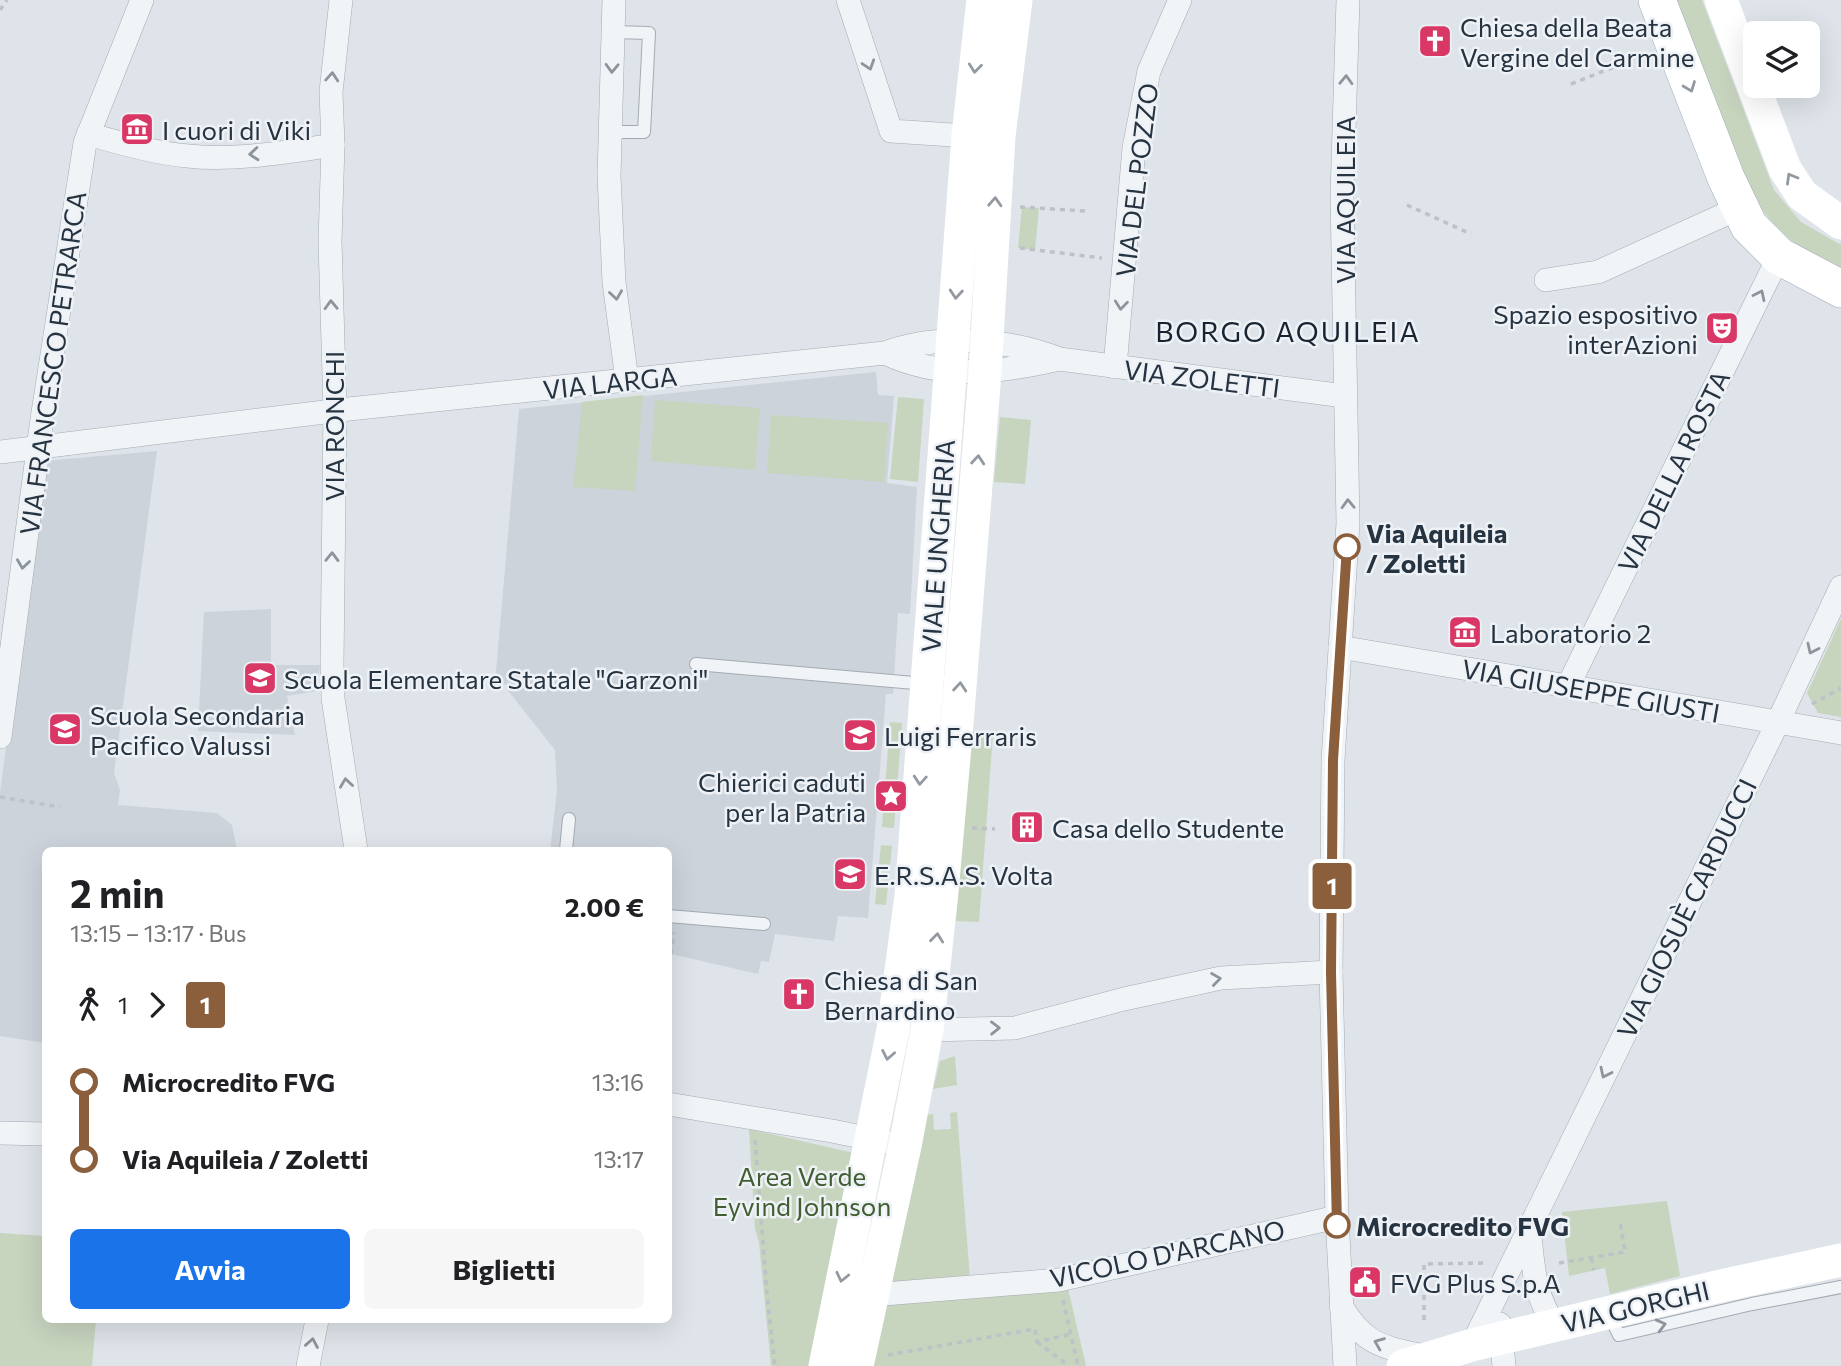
<!DOCTYPE html>
<html lang="it">
<head>
<meta charset="utf-8">
<style>
  body { margin:0; font-family:Commissioner,sans-serif; background:#f6f6f6; color:#202124; height:100vh; display:flex; flex-direction:column; font-size:26px; white-space:nowrap }
  * { box-sizing:border-box; margin:0 }
  p { font-size:23px; color:#757577 }
  .icon { flex:none; width:38px; height:38px; fill:none; stroke:currentColor; stroke-width:2; stroke-linecap:round; stroke-linejoin:round }
  .map { position:relative; flex:1; overflow:hidden }
  .sheet { position:absolute; left:42px; top:847px; width:630px; height:476px; display:flex; flex-direction:column; background:#fff; border-radius:10px; box-shadow:0 7px 28px #0002 }
  .sheet>* { flex:none }
  .badge { padding:0 14px; border-radius:5px; font-size:24px; line-height:46px }
  .tools { position:absolute; left:1743px; top:21px; display:grid; gap:14px }
  .tools a { display:grid; place-items:center; width:77px; height:77px; border-radius:10px; background:#fff; box-shadow:0 7px 28px #0002; font-size:35px }
  .map>.badge { position:absolute; translate:-50% -50%; box-shadow:0 0 0 4px #fff }
  .legs { display:flex; align-items:center; gap:10px; height:77px; padding:0 28px; font-size:23px }
  .legs p { margin-inline-start:auto }
  .summary { display:flex; align-items:center; justify-content:space-between; height:119px; padding:0 28px }
  h1 { font-size:38px; font-weight:700; line-height:52px }
  .button { display:flex; gap:14px; margin-top:auto; padding:14px 28px }
  .button a { flex:1; height:80px; border-radius:10px; background:#1a73e8; color:#fff; font-size:28px; font-weight:700; line-height:80px; text-align:center }
  .button a+a { background:#f6f6f6; color:#202124 }
  ul { padding:0 28px; list-style:none }
  li { display:flex; align-items:center; gap:24px; height:77px; font-size:26px }
  li i { display:grid; place-items:center; width:10px; height:100%; margin:0 9px; background:currentColor }
  li i::after { content:''; width:18px; height:18px; margin:-9px; border:5px solid; border-radius:50%; background:#fff }
  li p { margin-inline-start:auto }
  li:first-child i { background:linear-gradient(#0000 50%,currentColor 0) }
  li:last-child i { background:linear-gradient(currentColor 50%,#0000 0) }
  .map>svg:first-child { display:block }
  .built { fill:#ccd3db }
  .green { fill:#c7d4be }
  .lines { fill:none; stroke-linecap:round; stroke-linejoin:round }
  .lane-casing { stroke:#a3abb3; stroke-width:14 }
  .street-casing { stroke:#a3abb3; stroke-width:24 }
  .primary-casing { stroke:#9caab6; stroke-width:38 }
  .path { stroke:#bcc2c8; stroke-width:3.5; stroke-dasharray:5 5; stroke-linecap:butt }
  .lane { stroke:#f1f4f7; stroke-width:12 }
  .street { stroke:#f1f4f7; stroke-width:23 }
  .secondary { stroke:#fff; stroke-width:33 }
  .primary { stroke:#fff; stroke-width:37 }
  .oneway { stroke:#8c949c }
  .oneway2 { stroke:#9299a0 }
  .line-1-casing { stroke:#fff; stroke-width:16 }
  .line-1 { stroke:#8b5e3c; stroke-width:10 }
  .stop-1-dot { fill:#fff; stroke:#8b5e3c; stroke-width:3.5 }
  .labels { text-anchor:middle; dominant-baseline:central; stroke-width:5; stroke-linejoin:round; paint-order:stroke }
  .poi-label { font-size:26px; fill:#263341; stroke:#eef2f6; text-anchor:start }
  .street-label { font-size:26px; fill:#263341; stroke:#eef2f6 }
  .stop-label { font-size:26px; font-weight:bold; fill:#263341; stroke:#eef2f6; text-anchor:start }
  .park-label { font-size:26px; fill:#405e32; stroke:#eef2f6 }
  .neighbourhood-label { font-size:28px; letter-spacing:2px; fill:#182432; stroke:#eef2f6 }
</style>
</head>
<body>
<div class="map">
<svg width="1841" height="1366" viewBox="0 0 1841 1366">
  <rect width="100%" height="100%" fill="#dee4e9"/>
  <g class="built">
    <polygon points="876,372 878,395 894,396 887,483 917,487 910,614 898,613 893,694 886,694 868,918 838,916 834,941 775,934 769,962 761,961 758,974 671,954 669,964 668,850 550,850 557,791 555,750 506,688 507,685 495,683 519,409"/>
    <polygon points="157,451 114,773 120,790 118,805 217,813 232,825 237,850 46,850 45,1043 0,1036 0,793 44,461"/>
    <polygon points="271,609 271,665 320,665 317,691 287,696 295,735 198,731 204,612"/>
  </g>
  <g class="green">
    <path d="M 1673,0 L 1702,0 L 1774,190 L 1801,222 L 1841,245 L 1841,271 C 1796,246 1774,233 1748,187 Z"/>
    <polygon points="1022,207 1039,208 1035,250 1018,248"/>
    <polygon points="643,395 635,491 573,487 582,402"/>
    <polygon points="898,397 924,399 918,482 890,479"/>
    <polygon points="655,400 760,408 755,470 651,461"/>
    <polygon points="771,415 888,423 884,482 767,473"/>
    <polygon points="1000,417 1031,420 1025,484 994,482"/>
    <polygon points="1841,619 1841,717 1818,713 1807,693"/>
    <polygon points="890,722 902,723 894,828 882,827"/>
    <polygon points="969,731 993,734 979,922 956,921"/>
    <polygon points="881,845 892,846 886,905 875,904"/>
    <polygon points="955,1056 957,1085 933,1089 940,1061"/>
    <polygon points="957,1112 970,1279 889,1282 927,1115 933,1114 934,1130 951,1129 950,1113"/>
    <polygon points="749,1129 858,1154 813,1366 771,1366 759,1242 755,1229"/>
    <polygon points="1667,1201 1680,1276 1610,1294 1605,1268 1569,1276 1562,1212"/>
    <polygon points="0,1233 45,1236 46,1320 96,1320 92,1366 0,1366"/>
    <polygon points="1067,1284 1086,1366 866,1366 878,1297"/>
  </g>
  <g class="lines">
    <g class="lane-casing">
      <g id="lane">
        <polyline points="610,132 644,132 649,33 613,32"/>
        <polyline points="696,664 926,684"/>
        <polyline points="566,850 569,819"/>
        <polyline points="668,916 764,924"/>
        <polyline points="1608,1313 1619,1335 1752,1304 1841,1287"/>
      </g>
    </g>
    <g class="street-casing">
      <g id="street">
        <polyline points="341,0 331,92 333,145 330,241 335,411 332,664 333,698 356,850"/>
        <polyline points="614,0 609,176 614,282 627,380"/>
        <polyline points="848,0 891,131 968,136"/>
        <path d="M 88,134 C 121,143 154,153 188,156 C 232,161 290,152 333,145"/>
        <polyline points="1546,280 1598,272 1739,208"/>
        <path d="M 885,353 C 943,380 999,373 1059,359"/>
        <polyline points="1115,367 1134,148 1149,71 1180,0"/>
        <path d="M 0,452 L 349,409 L 885,353 C 936,333 1009,339 1059,359 L 1345,396"/>
        <polyline points="1340,647 1841,733"/>
        <polyline points="1568,686 1779,256"/>
        <polyline points="0,737 42,419 85,143 142,0"/>
        <polyline points="927,1030 1015,1028 1124,999 1221,978 1331,972"/>
        <polyline points="668,1104 832,1131 905,1146"/>
        <polyline points="0,1133 46,1134"/>
        <path d="M 1529,1228 C 1534,1268 1532,1290 1555,1326"/>
        <polyline points="871,1295 1059,1280 1337,1217"/>
        <path d="M 1341,1306 C 1366,1347 1384,1347 1428,1357"/>
        <polyline points="1500,1324 1504,1366"/>
        <polyline points="1472,1345 1778,722 1841,587"/>
        <polyline points="308,1366 317,1320"/>
        <polyline points="1345,1366 1337,1217 1331,972 1333,760 1348,523 1342,196 1348,0"/>
      </g>
    </g>
    <g class="primary-casing">
      <polyline id="primary" points="1657,0 1726,178 1749,226 1779,256 1841,289"/>
    </g>
    <g class="path">
      <polyline points="0,10 7,0"/>
      <polyline points="1571,84 1647,54"/>
      <polyline points="1407,205 1471,234"/>
      <polyline points="1020,207 1085,211"/>
      <polyline points="1020,248 1102,258"/>
      <polyline points="1812,704 1841,688"/>
      <polyline points="0,797 60,807"/>
      <polyline points="972,828 995,829"/>
      <polyline points="671,954 674,932"/>
      <polyline points="755,1140 767,1294 775,1366"/>
      <polyline points="1591,1258 1594,1270"/>
      <polyline points="1559,1263 1625,1252 1620,1221"/>
      <polyline points="1063,1300 1078,1366"/>
      <polyline points="1424,1320 1424,1264 1488,1263"/>
      <polyline points="1037,1342 1069,1366"/>
      <polyline points="888,1355 1035,1329 1037,1342 1071,1334"/>
    </g>
    <use href="#lane" class="lane"/>
    <use href="#street" class="street"/>
    <g class="secondary">
      <polyline points="1721,0 1785,169 1802,195 1841,223"/>
      <polyline points="825,1366 893,1030 911,896 968,136 983,0"/>
      <polyline points="857,1366 905,1146 927,1030 942,892 957,724 985,372 999,136 1016,0"/>
      <polyline points="1403,1366 1472,1345 1725,1285 1841,1260"/>
    </g>
    <use href="#primary" class="primary"/>
  </g>
  <defs><path id="oneway-chevron" d="M-2-3.5L2.5 0L-2 3.5" fill="none" stroke-width="1.6" stroke-linecap="round" stroke-linejoin="round" transform="scale(1.75)"/></defs>
  <g class="oneway">
    <use href="#oneway-chevron" transform="translate(869 65) rotate(72)"/>
    <use href="#oneway-chevron" transform="translate(612 68) rotate(92)"/>
    <use href="#oneway-chevron" transform="translate(332 77) rotate(-86)"/>
    <use href="#oneway-chevron" transform="translate(1346 80) rotate(-88)"/>
    <use href="#oneway-chevron" transform="translate(254 154) rotate(175)"/>
    <use href="#oneway-chevron" transform="translate(616 295) rotate(82)"/>
    <use href="#oneway-chevron" transform="translate(1760 295) rotate(-64)"/>
    <use href="#oneway-chevron" transform="translate(331 305) rotate(-92)"/>
    <use href="#oneway-chevron" transform="translate(1121 305) rotate(96)"/>
    <use href="#oneway-chevron" transform="translate(1348 504) rotate(-92)"/>
    <use href="#oneway-chevron" transform="translate(332 557) rotate(-89)"/>
    <use href="#oneway-chevron" transform="translate(23 564) rotate(98)"/>
    <use href="#oneway-chevron" transform="translate(1812 649) rotate(115)"/>
    <use href="#oneway-chevron" transform="translate(346 783) rotate(-98)"/>
    <use href="#oneway-chevron" transform="translate(1216 979) rotate(-8)"/>
    <use href="#oneway-chevron" transform="translate(995 1028) rotate(-1)"/>
    <use href="#oneway-chevron" transform="translate(1605 1073) rotate(116)"/>
    <use href="#oneway-chevron" transform="translate(1661 1325) rotate(-14)"/>
    <use href="#oneway-chevron" transform="translate(312 1343) rotate(-80)"/>
    <use href="#oneway-chevron" transform="translate(1379 1343) rotate(-158)"/>
  </g>
  <g class="oneway2">
    <use href="#oneway-chevron" transform="translate(975 68) rotate(96)"/>
    <use href="#oneway-chevron" transform="translate(1690 87) rotate(69)"/>
    <use href="#oneway-chevron" transform="translate(1791 178) rotate(-120)"/>
    <use href="#oneway-chevron" transform="translate(995 202) rotate(-87)"/>
    <use href="#oneway-chevron" transform="translate(956 294) rotate(95)"/>
    <use href="#oneway-chevron" transform="translate(978 460) rotate(-85)"/>
    <use href="#oneway-chevron" transform="translate(960 687) rotate(-85)"/>
    <use href="#oneway-chevron" transform="translate(920 780) rotate(94)"/>
    <use href="#oneway-chevron" transform="translate(937 938) rotate(-84)"/>
    <use href="#oneway-chevron" transform="translate(888 1055) rotate(101)"/>
    <use href="#oneway-chevron" transform="translate(842 1277) rotate(103)"/>
  </g>
  <g class="lines">
    <g class="line-1-casing">
      <polyline id="line-1" points="1337,1225 1331,972 1333,760 1347,547"/>
    </g>
    <use href="#line-1" class="line-1"/>
  </g>
  <defs>
    <g id="church-square" transform="scale(1.75)"><rect x="-9" y="-9" width="18" height="18" rx="4" fill="#d93866" stroke="#eef2f6"/><path d="M-1.2-6h2.4v3.5h3.3v2.4h-3.3V6h-2.4V-.1h-3.3v-2.4h3.3Z" fill="#fff"/></g>
    <g id="museum-square" transform="scale(1.75)"><rect x="-9" y="-9" width="18" height="18" rx="4" fill="#d93866" stroke="#eef2f6"/><path d="M0-6L6-3V-2H-6V-3ZM-5-1h2V3h-2ZM-1-1h2V3h-2ZM3-1h2V3H3ZM-6 4H6V6H-6Z" fill="#fff"/></g>
    <g id="theatre-square" transform="scale(1.75)"><rect x="-9" y="-9" width="18" height="18" rx="4" fill="#d93866" stroke="#eef2f6"/><path d="M-5-5.5Q0-4 5-5.5V0Q5 5 0 6Q-5 5-5 0ZM-3.3-2.5H-1v1.5H-3.3ZM1-2.5H3.3v1.5H1ZM-2.8 1Q0 5.5 2.8 1Z" fill="#fff"/></g>
    <g id="school-square" transform="scale(1.75)"><rect x="-9" y="-9" width="18" height="18" rx="4" fill="#d93866" stroke="#eef2f6"/><path d="M0-5L7-2L0 1L-7-2ZM-4 1L0 2.5L4 1V4Q0 6-4 4Z" fill="#fff"/></g>
    <g id="sight-square" transform="scale(1.75)"><rect x="-9" y="-9" width="18" height="18" rx="4" fill="#d93866" stroke="#eef2f6"/><path d="M0-6L1.8-2.2L6-1.7L2.9 1.2L3.7 5.4L0 3.3L-3.7 5.4L-2.9 1.2L-6-1.7L-1.8-2.2Z" fill="#fff"/></g>
    <g id="building-square" transform="scale(1.75)"><rect x="-9" y="-9" width="18" height="18" rx="4" fill="#d93866" stroke="#eef2f6"/><path d="M-4-6H4V6H1V3H-1V6H-4ZM-2.5-4.3h1.7v1.8h-1.7ZM.8-4.3h1.7v1.8H.8ZM-2.5-1h1.7V.8h-1.7ZM.8-1h1.7V.8H.8Z" fill="#fff"/></g>
    <g id="university-square" transform="scale(1.75)"><rect x="-9" y="-9" width="18" height="18" rx="4" fill="#d93866" stroke="#eef2f6"/><path d="M0-5L7-2L0 1L-7-2ZM-4 1L0 2.5L4 1V4Q0 6-4 4Z" fill="#fff"/></g>
    <g id="civic-square" transform="scale(1.75)"><rect x="-9" y="-9" width="18" height="18" rx="4" fill="#d93866" stroke="#eef2f6"/><path d="M-.6-6.5H3V-4.5H.6V-3L4-1V1h2V6H-6V1h2V-1L-.6-3ZM-1.2 2.5V6h2.4V2.5Z" fill="#fff"/></g>
  </defs>
  <g fill-rule="evenodd">
    <use href="#church-square" x="1435" y="41"/>
    <use href="#museum-square" x="137" y="129"/>
    <use href="#theatre-square" x="1722" y="328"/>
    <use href="#museum-square" x="1465" y="632"/>
    <use href="#school-square" x="260" y="678"/>
    <use href="#school-square" x="65" y="729"/>
    <use href="#school-square" x="860" y="735"/>
    <use href="#sight-square" x="891" y="796"/>
    <use href="#building-square" x="1027" y="827"/>
    <use href="#university-square" x="850" y="874"/>
    <use href="#church-square" x="799" y="994"/>
    <use href="#civic-square" x="1365" y="1282"/>
  </g>
  <g class="stop-1-dot">
    <circle cx="1347" cy="547" r="12"/>
    <circle cx="1337" cy="1225" r="12"/>
  </g>
  <g class="labels">
    <g class="poi-label">
      <text x="1460" y="26">Chiesa della Beata<tspan x="1460" dy="30">Vergine del Carmine</tspan></text>
      <text x="162" y="129">I cuori di Viki</text>
      <text x="1698" y="313" text-anchor="end">Spazio espositivo<tspan x="1698" dy="30">interAzioni</tspan></text>
      <text x="1490" y="632">Laboratorio 2</text>
      <text x="284" y="678">Scuola Elementare Statale "Garzoni"</text>
      <text x="90" y="714">Scuola Secondaria<tspan x="90" dy="30">Pacifico Valussi</tspan></text>
      <text x="884" y="735">Luigi Ferraris</text>
      <text x="866" y="781" text-anchor="end">Chierici caduti<tspan x="866" dy="30">per la Patria</tspan></text>
      <text x="1052" y="827">Casa dello Studente</text>
      <text x="874" y="874">E.R.S.A.S. Volta</text>
      <text x="824" y="979">Chiesa di San<tspan x="824" dy="30">Bernardino</tspan></text>
      <text x="1390" y="1282">FVG Plus S.p.A</text>
    </g>
    <g class="street-label">
      <text transform="translate(1136 180) rotate(-83)">VIA DEL POZZO</text>
      <text transform="translate(1344 200) rotate(-90)">VIA AQUILEIA</text>
      <text transform="translate(52 363) rotate(-82)">VIA FRANCESCO PETRARCA</text>
      <text transform="translate(1202 378) rotate(7)">VIA ZOLETTI</text>
      <text transform="translate(610 382) rotate(-6)">VIA LARGA</text>
      <text transform="translate(333 426) rotate(-90)">VIA RONCHI</text>
      <text transform="translate(1673 471) rotate(-64)">VIA DELLA ROSTA</text>
      <text transform="translate(937 546) rotate(-86)">VIALE UNGHERIA</text>
      <text transform="translate(1591 690) rotate(10)">VIA GIUSEPPE GIUSTI</text>
      <text transform="translate(1686 908) rotate(-64)">VIA GIOSUÈ CARDUCCI</text>
      <text transform="translate(1167 1253) rotate(-12)">VICOLO D'ARCANO</text>
      <text transform="translate(1635 1306) rotate(-13)">VIA GORGHI</text>
    </g>
    <g class="stop-label">
      <text x="1366" y="532">Via Aquileia<tspan x="1366" dy="30">/ Zoletti</tspan></text>
      <text x="1356" y="1225">Microcredito FVG</text>
    </g>
    <g class="park-label">
      <text x="802" y="1175">Area Verde<tspan x="802" dy="30">Eyvind Johnson</tspan></text>
    </g>
    <g class="neighbourhood-label">
      <text x="1288" y="331">BORGO AQUILEIA</text>
    </g>
  </g>
</svg>
<div class="tools">
<a><svg class="icon" aria-label="layers" viewBox="0 0 24 24"><path d="M12 4l9 5-9 5-9-5zM3 14l9 5 9-5"/></svg></a>
</div>
<b class="badge" style="left:1332px;top:886px;background:#8b5e3c;color:#fff">1</b>
<section class="sheet">
<div class="summary"><div><h1>2 min</h1><p>13:15 – 13:17 · Bus</p></div><b>2.00 €</b></div>
<div class="legs"><svg class="icon" aria-label="walk" viewBox="0 0 24 24"><circle cx="13" cy="4" r="2"/><path d="M13 8l-2 6 4 7M11 14l-3 7M7 12l3-4h3l4 4"/></svg>1<svg class="icon" aria-label="forward" viewBox="0 0 24 24"><path d="M9 5l7 7-7 7"/></svg><b class="badge" style="background:#8b5e3c;color:#fff">1</b></div>
<ul>
<li><i style="color:#8b5e3c"></i><b>Microcredito FVG</b><p>13:16</p></li>
<li><i style="color:#8b5e3c"></i><b>Via Aquileia / Zoletti</b><p>13:17</p></li>
</ul>
<div class="button"><a>Avvia</a><a>Biglietti</a></div>
</section>
</div>
</body>
</html>
